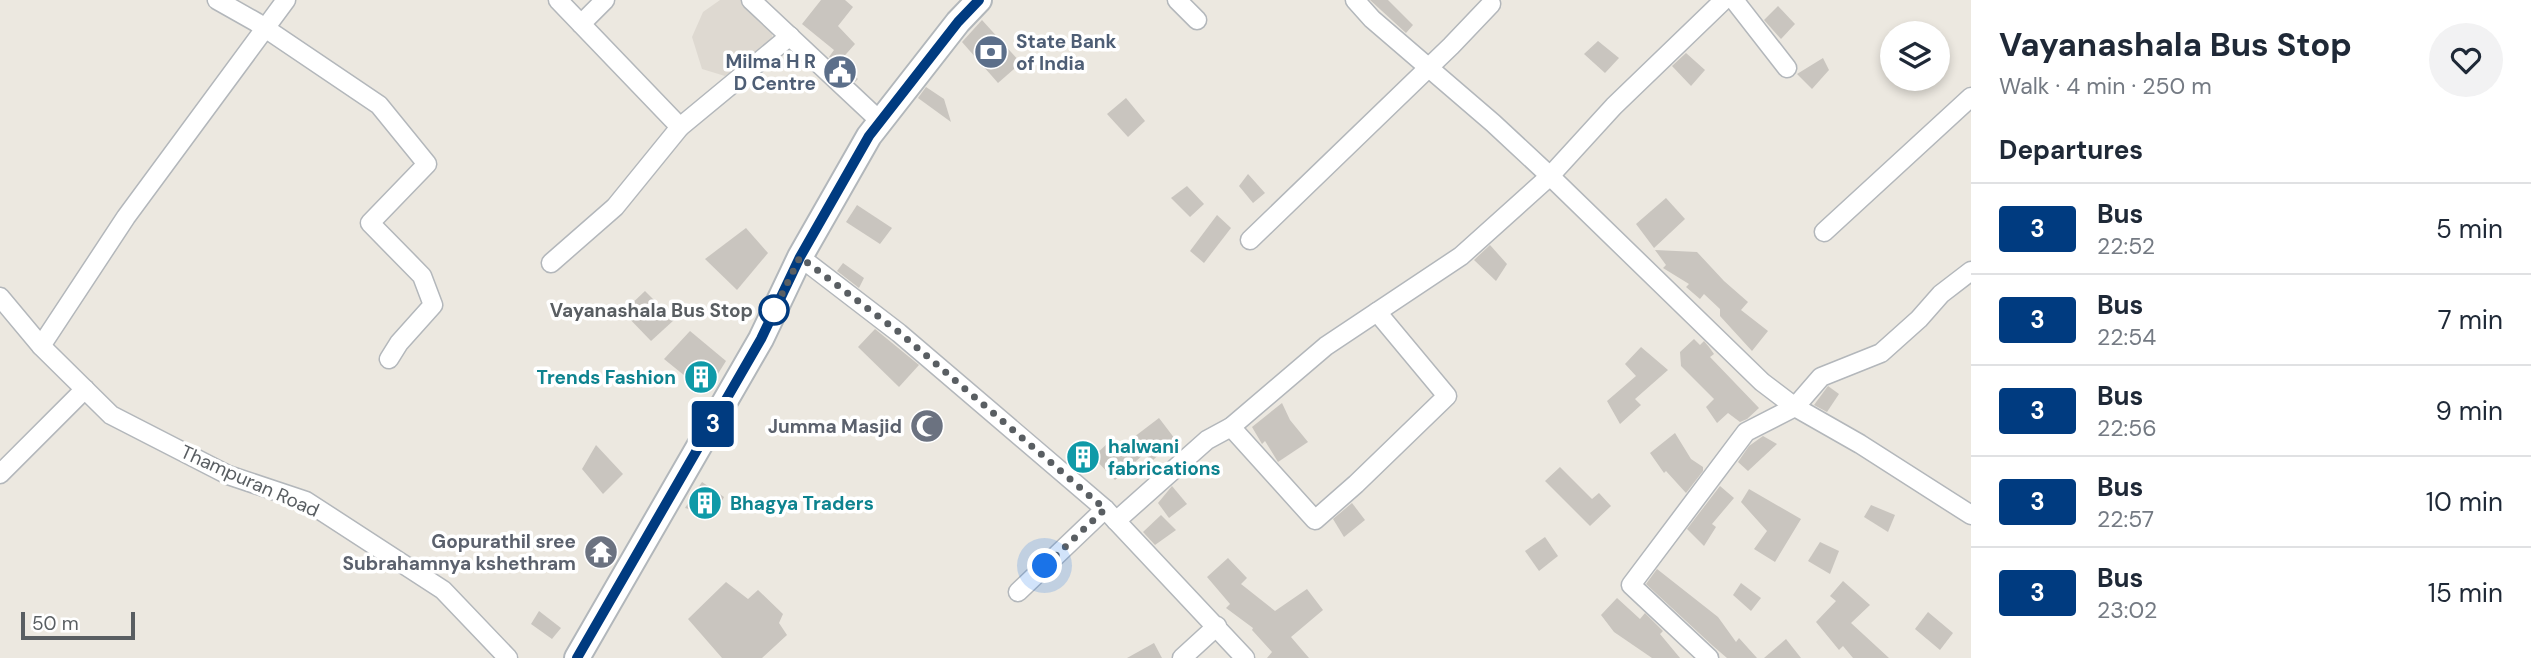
<!DOCTYPE html>
<html lang="en">
<head>
<meta charset="utf-8">
<style>
  body { margin:0; font-family:"DM Sans",sans-serif; background:#f2f2f3; color:#1f2937; height:100vh; display:flex; flex-direction:column; font-size:26px; white-space:nowrap }
  * { box-sizing:border-box; margin:0 }
  p { font-size:23px; color:#747a83 }
  .icon { flex:none; width:38px; height:38px; fill:none; stroke:currentColor; stroke-width:2; stroke-linecap:round; stroke-linejoin:round }
  .map { position:relative; flex:1; overflow:hidden }
  .panel { display:flex; flex-direction:column; background:#fff; width:560px }
  .panel>* { flex:none }
  .badge { padding:0 14px; border-radius:5px; font-size:24px; line-height:46px }
  .controls { position:absolute; left:1880px; top:21px; display:grid; gap:14px }
  .controls a { display:grid; place-items:center; width:70px; height:70px; border-radius:50%; background:#fff; box-shadow:0 4px 10px #0003; font-size:35px }
  .scale { position:absolute; left:21px; bottom:18px; width:114px; box-sizing:border-box; padding-left:7px; border:4px solid #595e62; border-top:0; font-size:19px; line-height:24px; white-space:nowrap; color:#595e62; -webkit-text-stroke:5px #fff; paint-order:stroke }
  .you { position:absolute; width:35px; height:35px; margin:-18px; border:5px solid #fff; border-radius:50%; background:#1a73e8; box-shadow:0 0 0 10px #1a73e833 }
  .map>.badge { position:absolute; translate:-50% -50%; box-shadow:0 0 0 4px #fff }
  h2 { padding:0 28px; font-size:26px; line-height:63px }
  .round { display:grid; place-items:center; flex:none; width:74px; height:74px; border-radius:37px; background:#f2f2f3 }
  .summary { display:flex; align-items:center; justify-content:space-between; height:119px; padding:0 28px }
  h1 { font-size:33px; font-weight:700; line-height:52px }
  ul { padding:0; list-style:none }
  li { display:flex; align-items:center; gap:21px; height:91px; padding:0 28px; border-top:2px solid #e0e1e3 }
  li div { flex:1 }
  li b { display:block; font-size:26px }
  li em { font-style:normal }
  li .badge { min-width:77px; font-weight:700; text-align:center }
  main { display:flex; flex:1; min-height:0 }
  .map>svg:first-child { display:block }
  .education { fill:#ded9d1 }
  .building { fill:#c9c5bf }
  .lines { fill:none; stroke-linecap:round; stroke-linejoin:round }
  .minor-casing { stroke:#b3b7bb; stroke-width:21 }
  .secondary-casing { stroke:#b2b7bb; stroke-width:28 }
  .minor { stroke:#fff; stroke-width:18 }
  .secondary { stroke:#fff; stroke-width:24 }
  .line-casing { stroke:#fff; stroke-width:16 }
  .line { stroke:#003b80; stroke-width:10 }
  .walk { stroke:#595e62; stroke-width:7; stroke-dasharray:0 12.6 }
  .stop-dot { fill:#fff; stroke:#003b80; stroke-width:3.5 }
  .labels { text-anchor:middle; dominant-baseline:central; stroke-width:7; stroke-linejoin:round; paint-order:stroke }
  .service-label { font-size:19px; font-weight:bold; fill:#4e5e75; stroke:#fff; text-anchor:start }
  .stop-label { font-size:19px; font-weight:bold; fill:#595e62; stroke:#fff; text-anchor:end }
  .culture-label { font-size:19px; font-weight:bold; fill:#0d838f; stroke:#fff; text-anchor:start }
  .worship-label { font-size:19px; font-weight:bold; fill:#5b616d; stroke:#fff; text-anchor:end }
  .street-label { font-size:19px; fill:#595e62; stroke:#fff }
</style>
</head>
<body>
<main>
<div class="map">
<svg width="1971" height="658" viewBox="0 0 1971 658">
  <rect width="100%" height="100%" fill="#ece8e0"/>
  <polygon class="education" points="720,0 753,0 771,26 773,42 725,76 702,69 692,37 703,12"/>
  <g class="building">
    <polygon points="821,0 845,0 853,7 838,26 855,44 839,62 858,79 855,82 829,57 834,50 802,24"/>
    <polygon points="1370,0 1388,0 1413,25 1406,33"/>
    <polygon points="1778,6 1795,24 1781,39 1764,20"/>
    <polygon points="982,20 1021,63 998,83 962,42"/>
    <polygon points="1598,41 1619,58 1605,73 1584,54"/>
    <polygon points="1686,53 1705,70 1691,86 1672,66"/>
    <polygon points="1823,58 1829,70 1812,89 1797,74"/>
    <polygon points="926,87 944,99 951,122 918,98"/>
    <polygon points="1126,98 1145,121 1128,137 1107,114"/>
    <polygon points="1248,174 1265,193 1253,203 1239,186"/>
    <polygon points="1187,186 1204,204 1190,217 1171,198"/>
    <polygon points="1666,198 1685,219 1654,248 1636,224"/>
    <polygon points="857,205 892,228 880,244 846,222"/>
    <polygon points="1217,215 1231,228 1204,263 1190,251"/>
    <polygon points="746,228 768,253 737,290 705,259"/>
    <polygon points="1490,245 1507,264 1496,281 1474,260"/>
    <polygon points="1655,250 1697,252 1724,281 1748,302 1741,310 1768,331 1752,351 1720,316 1720,309 1704,294 1700,299 1686,287 1689,284 1663,268 1666,265"/>
    <polygon points="843,263 864,278 859,288 837,271"/>
    <polygon points="645,291 674,320 651,341 623,312"/>
    <polygon points="875,329 919,365 899,387 858,347"/>
    <polygon points="690,331 726,361 706,393 664,359"/>
    <polygon points="1694,339 1700,345 1704,341 1709,347 1714,354 1710,357 1759,408 1747,419 1740,422 1728,413 1717,423 1706,407 1714,399 1681,366 1680,352"/>
    <polygon points="1641,347 1668,370 1635,399 1641,405 1620,424 1607,401 1636,376 1625,364"/>
    <polygon points="1828,386 1839,394 1827,412 1814,405"/>
    <polygon points="1282,403 1290,420 1308,442 1278,462 1265,441 1262,444 1252,427"/>
    <polygon points="1159,418 1175,439 1151,462 1145,453 1115,480 1093,457 1109,442 1117,450"/>
    <polygon points="1675,433 1691,459 1703,467 1703,471 1686,493 1666,471 1664,473 1650,453"/>
    <polygon points="1763,436 1777,444 1748,471 1738,462 1749,446"/>
    <polygon points="596,445 623,474 603,494 582,469"/>
    <polygon points="1560,467 1592,499 1599,493 1611,506 1590,526 1545,481"/>
    <polygon points="702,482 724,497 714,516 685,508"/>
    <polygon points="1172,486 1187,504 1169,518 1158,503"/>
    <polygon points="1720,486 1734,498 1712,524 1716,527 1704,546 1687,529"/>
    <polygon points="1749,489 1801,519 1775,562 1754,549 1767,531 1741,502"/>
    <polygon points="1352,503 1365,520 1344,537 1333,519"/>
    <polygon points="1871,505 1895,515 1888,532 1864,517"/>
    <polygon points="1161,515 1176,530 1155,545 1143,532"/>
    <polygon points="1545,537 1558,556 1539,571 1525,551"/>
    <polygon points="1820,542 1839,551 1830,574 1808,561"/>
    <polygon points="1228,558 1247,578 1241,584 1275,611 1307,589 1323,610 1291,637 1309,658 1267,658 1272,652 1252,630 1253,628 1226,608 1230,604 1207,577"/>
    <polygon points="1657,569 1718,617 1736,642 1739,638 1757,658 1727,658 1713,646 1646,584"/>
    <polygon points="1843,581 1870,605 1851,623 1889,658 1853,658 1843,646 1839,650 1816,622 1836,601 1830,596"/>
    <polygon points="726,582 748,599 758,590 783,614 779,623 787,635 762,658 722,658 688,619"/>
    <polygon points="1741,583 1761,598 1751,611 1733,595"/>
    <polygon points="1617,598 1640,619 1645,613 1663,631 1660,634 1680,658 1652,658 1614,632 1601,615"/>
    <polygon points="539,611 561,628 552,639 531,624"/>
    <polygon points="1928,612 1953,633 1940,650 1915,629"/>
    <polygon points="1786,639 1801,658 1764,658"/>
    <polygon points="1154,643 1162,658 1127,658"/>
  </g>
  <g class="lines">
    <g class="minor-casing">
      <g id="minor">
        <polyline points="217,0 256,22 379,105 427,164 370,223 422,276 433,305 399,343 389,359"/>
        <polyline points="558,0 680,127"/>
        <polyline points="751,0 880,121"/>
        <polyline points="1177,0 1197,20"/>
        <polyline points="1355,0 1372,19 1493,123 1550,176 1762,382 1795,407 1860,444 1971,515"/>
        <polyline points="1734,0 1787,68"/>
        <polyline points="581,24 605,0"/>
        <polyline points="1824,232 1971,97"/>
        <polyline points="1250,240 1451,46 1491,4"/>
        <polyline points="800,257 899,333 1105,509 1245,658"/>
        <polyline points="551,263 615,207 680,127 790,36"/>
        <polyline points="0,297 41,346 111,415 228,475 306,501 443,590 508,658"/>
        <polyline points="41,346 126,217 286,0"/>
        <polyline points="1231,427 1315,520 1356,484 1447,396 1377,312"/>
        <polyline points="0,474 85,389"/>
        <polyline points="1116,521 1207,440 1231,427 1326,346 1461,256 1550,176 1614,106 1724,0"/>
        <polyline points="1018,592 1105,509"/>
        <polyline points="1182,658 1217,626"/>
        <polyline points="1709,658 1631,585 1746,432 1795,407 1821,377 1881,353 1919,319 1941,294 1971,271"/>
      </g>
    </g>
    <g class="secondary-casing">
      <polyline id="secondary" points="577,658 761,339 800,257 869,136 958,22 979,0"/>
    </g>
    <use href="#minor" class="minor"/>
    <use href="#secondary" class="secondary"/>
  </g>
  <g class="lines">
    <g class="line-casing">
      <polyline id="line" points="577,658 761,339 800,257 869,136 958,22 979,0"/>
    </g>
    <use href="#line" class="line"/>
    <polyline class="walk" points="774,310 770,319 800,257 900,333 1105,509 1045,566"/>
  </g>
  <defs>
    <g id="bank-disc" transform="scale(1.75)"><circle r="9.5" fill="#5c6f8a" stroke="#fff"/><path d="M-6-4H6V4H-6ZM0-2.3a2.3 2.3 0 1 0 0 4.6a2.3 2.3 0 1 0 0-4.6Z" fill="#fff"/></g>
    <g id="civic-disc" transform="scale(1.75)"><circle r="9.5" fill="#5c6f8a" stroke="#fff"/><path d="M-.6-6.5H3V-4.5H.6V-3L4-1V1h2V6H-6V1h2V-1L-.6-3ZM-1.2 2.5V6h2.4V2.5Z" fill="#fff"/></g>
    <g id="building-disc" transform="scale(1.75)"><circle r="9.5" fill="#0f9aa8" stroke="#fff"/><path d="M-4-6H4V6H1V3H-1V6H-4ZM-2.5-4.3h1.7v1.8h-1.7ZM.8-4.3h1.7v1.8H.8ZM-2.5-1h1.7V.8h-1.7ZM.8-1h1.7V.8H.8Z" fill="#fff"/></g>
    <g id="mosque-disc" transform="scale(1.75)"><circle r="9.5" fill="#6b7280" stroke="#fff"/><path d="M3.5-4.9A6 6 0 1 0 3.5 4.9A5 5 0 1 1 3.5-4.9Z" fill="#fff"/></g>
    <g id="temple-disc" transform="scale(1.75)"><circle r="9.5" fill="#6b7280" stroke="#fff"/><path d="M0-6L5-2H3V0L6.5 2.5H4V6H1.5V3h-3V6H-4V2.5H-6.5L-3 0V-2H-5Z" fill="#fff"/></g>
  </defs>
  <g fill-rule="evenodd">
    <use href="#bank-disc" x="991" y="52"/>
    <use href="#civic-disc" x="840" y="72"/>
    <use href="#building-disc" x="701" y="377"/>
    <use href="#mosque-disc" x="927" y="426"/>
    <use href="#building-disc" x="1083" y="457"/>
    <use href="#building-disc" x="705" y="503"/>
    <use href="#temple-disc" x="601" y="552"/>
  </g>
  <circle class="stop-dot" cx="774" cy="310" r="14"/>
  <g class="labels">
    <g class="service-label">
      <text x="1016" y="41">State Bank<tspan x="1016" dy="22">of India</tspan></text>
      <text x="816" y="61" text-anchor="end">Milma H R<tspan x="816" dy="22">D Centre</tspan></text>
    </g>
    <g class="stop-label">
      <text x="753" y="310">Vayanashala Bus Stop</text>
    </g>
    <g class="culture-label">
      <text x="676" y="377" text-anchor="end">Trends Fashion</text>
      <text x="1108" y="446">halwani<tspan x="1108" dy="22">fabrications</tspan></text>
      <text x="730" y="503">Bhagya Traders</text>
    </g>
    <g class="worship-label">
      <text x="902" y="426">Jumma Masjid</text>
      <text x="576" y="541">Gopurathil sree<tspan x="576" dy="22">Subrahamnya kshethram</tspan></text>
    </g>
    <g class="street-label">
      <text transform="translate(250 481) rotate(24)">Thampuran Road</text>
    </g>
  </g>
</svg>
<div class="controls">
<a><svg class="icon" aria-label="layers" viewBox="0 0 24 24"><path d="M12 4l9 5-9 5-9-5zM3 14l9 5 9-5"/></svg></a>
</div>
<div class="scale">50 m</div>
<div class="you" style="left:1045px;top:566px"></div>
<b class="badge" style="left:713px;top:424px;background:#003b80;color:#fff">3</b>
</div>
<section class="panel">
<div class="summary"><div><h1>Vayanashala Bus Stop</h1><p>Walk · 4 min · 250 m</p></div><a class="round"><svg class="icon" aria-label="heart" viewBox="0 0 24 24"><path d="M12 20l-8-8c-3-5 5-10 8-4 3-6 11-1 8 4z"/></svg></a></div>
<h2>Departures</h2>
<ul>
<li><span class="badge" style="background:#003b80;color:#fff">3</span><div><b>Bus</b><p>22:52</p></div><em>5 min</em></li>
<li><span class="badge" style="background:#003b80;color:#fff">3</span><div><b>Bus</b><p>22:54</p></div><em>7 min</em></li>
<li><span class="badge" style="background:#003b80;color:#fff">3</span><div><b>Bus</b><p>22:56</p></div><em>9 min</em></li>
<li><span class="badge" style="background:#003b80;color:#fff">3</span><div><b>Bus</b><p>22:57</p></div><em>10 min</em></li>
<li><span class="badge" style="background:#003b80;color:#fff">3</span><div><b>Bus</b><p>23:02</p></div><em>15 min</em></li>
</ul>
</section>
</main>
</body>
</html>
